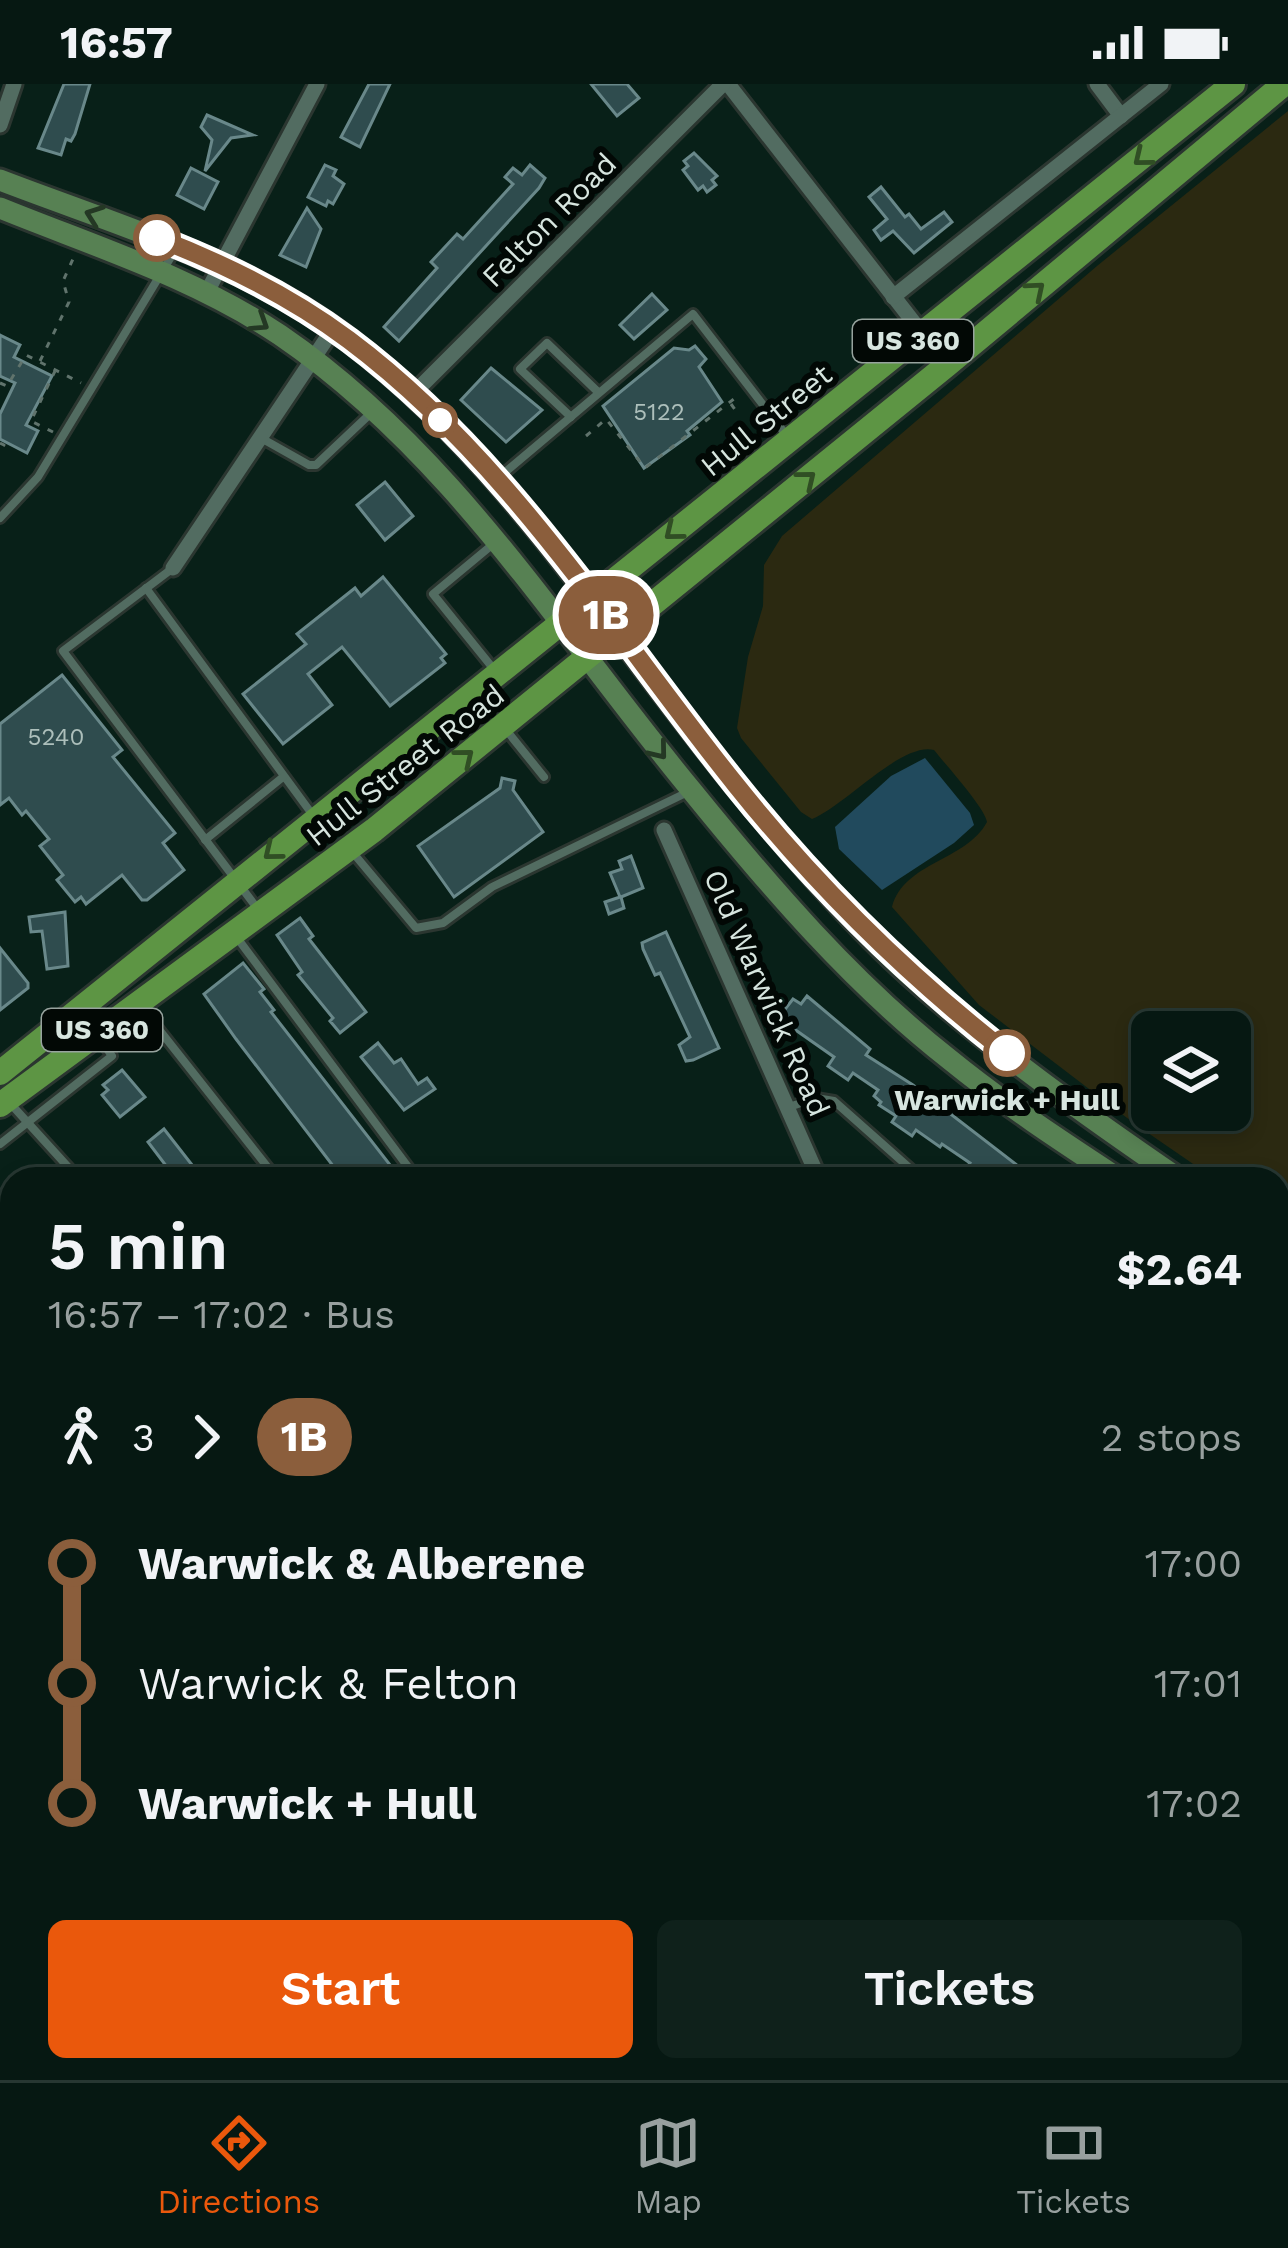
<!DOCTYPE html>
<html lang="en">
<head>
<meta charset="utf-8">
<style>
  body { margin:0; font-family:"Work Sans",sans-serif; background:#0f211b; color:#f1f3f6; height:100vh; display:flex; flex-direction:column; font-size:45px; white-space:nowrap }
  * { box-sizing:border-box; margin:0 }
  p { font-size:39px; color:#98a09f }
  .icon { flex:none; width:66px; height:66px; fill:none; stroke:currentColor; stroke-width:2; stroke-linecap:round; stroke-linejoin:round }
  .map { position:relative; flex:1; overflow:hidden }
  .panel { position:absolute; left:0px; top:1083px; width:1290px; height:915px; display:flex; flex-direction:column; background:#061812; border-radius:36px 36px 0 0; box-shadow:0 6px 18px #0003,0 0 0 3px #273732 }
  .panel>* { flex:none }
  .badge { padding:0 24px; border-radius:39px; font-size:42px; line-height:78px }
  .controls { position:absolute; left:1131px; top:927px; display:grid; gap:24px }
  .controls a { display:grid; place-items:center; width:120px; height:120px; border-radius:18px; background:#061812; box-shadow:0 6px 18px #0003,0 0 0 3px #273732; font-size:60px }
  .map>.badge { position:absolute; translate:-50% -50%; box-shadow:0 0 0 6px #fff }
  .legs { display:flex; align-items:center; gap:18px; height:132px; padding:0 48px; font-size:39px }
  .legs p { margin-inline-start:auto }
  .summary { display:flex; align-items:center; justify-content:space-between; height:204px; padding:0 48px }
  h1 { font-size:66px; font-weight:600; line-height:90px }
  .primary-button { display:flex; gap:24px; margin-top:auto; padding:24px 48px }
  .primary-button a { flex:1; height:138px; border-radius:18px; background:#ea580c; color:#fff; font-size:48px; font-weight:600; line-height:138px; text-align:center }
  .primary-button a+a { background:#0f211b; color:#f1f3f6 }
  ul { padding:0 48px; list-style:none }
  li { display:flex; align-items:center; gap:42px; height:120px; font-size:45px }
  li i { display:grid; place-items:center; width:18px; height:100%; margin:0 15px; background:currentColor }
  li i::after { content:''; width:30px; height:30px; margin:-15px; border:9px solid; border-radius:50%; background:#061812 }
  li p { margin-inline-start:auto }
  li:first-child i { background:linear-gradient(#0000 50%,currentColor 0) }
  li:last-child i { background:linear-gradient(currentColor 50%,#0000 0) }
  .status { display:flex; justify-content:space-between; align-items:center; height:84px; padding:0 60px; background:#061812; direction:ltr }
  .status svg { height:33px; fill:currentColor }
  .dock { display:flex; justify-content:space-around; align-items:center; height:168px; border-top:3px solid #273732; background:#061812; font-size:33px; color:#98a09f }
  .dock a { display:grid; justify-items:center; gap:6px }
  .dock .selected { color:#ea580c }
  .map>svg:first-child { display:block }
  .green { fill:#2b2911; fill-rule:evenodd }
  .water { fill:#214a5d }
  .building { fill:#2f4c4e; stroke:#69888a; stroke-width:3 }
  .lines { fill:none; stroke-linecap:round; stroke-linejoin:round }
  .service-casing { stroke:#2b3630; stroke-width:14 }
  .minor-casing { stroke:#2b3630; stroke-width:21 }
  .secondary-casing { stroke:#2b3630; stroke-width:27 }
  .primary-casing { stroke:#2b3630; stroke-width:30 }
  .path { stroke:#60736c; stroke-width:3; stroke-dasharray:6 9; stroke-linecap:butt }
  .service { stroke:#526c61; stroke-width:8 }
  .minor { stroke:#526c61; stroke-width:15 }
  .secondary { stroke:#578153; stroke-width:21 }
  .primary { stroke:#5d9544; stroke-width:24 }
  .oneway { stroke:#304e24 }
  .oneway2 { stroke:#243824 }
  .line-1-casing { stroke:#fff; stroke-width:27 }
  .line-1 { stroke:#8b5e3c; stroke-width:18 }
  .stop-1-dot { fill:#fff; stroke:#8b5e3c; stroke-width:6 }
  .labels { text-anchor:middle; dominant-baseline:central; stroke-width:12; stroke-linejoin:round; paint-order:stroke }
  .number-label { font-size:24px; fill:#adbfbb }
  .shield { fill:#020805; stroke:#97a39e; stroke-width:3 }
  .shield-label { font-size:27px; font-weight:bold; fill:#d7e5df }
  .street-label { font-size:30px; fill:#d7e5df; stroke:#020805 }
  .stop-label { font-size:30px; font-weight:bold; fill:#d7e5df; stroke:#020805 }
</style>
</head>
<body>
<div class="status"><b>16:57</b><svg viewBox="0 0 49 12"><path d="M0 12V9h3v3zM5 12V6h3v6zM10 12V3h3v9zM15 12V0h3v12zM26 1h20v11H26zM47 4h2v5h-2z"/></svg></div>
<div class="map">
<svg width="1288" height="1996" viewBox="0 0 1288 1996">
  <rect width="100%" height="100%" fill="#082018"/>
  <path class="green" d="M 1288,27 L 1288,1146 L 1278,1139 L 1278,1095 L 1215,1095 L 1135,1040 L 979,921 L 892,823 C 904,778 966,777 987,738 C 985,724 946,681 934,666 C 901,658 845,722 812,735 L 801,728 L 741,654 L 737,644 L 748,573 L 763,522 L 764,481 L 782,452 L 1097,182 ZM 1152,948 L 1230,948 L 1230,1026 L 1152,1026 Z"/>
  <polygon class="water" points="925,674 970,729 974,741 954,759 882,806 839,765 835,743 891,692"/>
  <g class="building">
    <polygon points="64,0 90,0 75,50 71,57 66,55 61,71 38,64"/>
    <polygon points="369,0 390,0 360,63 341,53"/>
    <polygon points="591,0 627,0 639,14 617,32"/>
    <polygon points="207,31 253,51 231,54 205,87 212,56 201,43"/>
    <polygon points="694,69 717,92 712,96 716,101 707,108 703,102 698,106 683,86 688,82 684,77"/>
    <polygon points="325,81 336,86 333,92 344,100 333,120 328,117 326,122 308,113"/>
    <polygon points="530,81 545,94 539,104 399,257 384,243 437,184 431,178 457,150 463,155 513,100 505,93 513,84 522,91"/>
    <polygon points="191,84 218,98 204,125 177,111"/>
    <polygon points="881,103 905,133 909,130 921,145 944,128 952,138 914,169 893,147 881,156 874,146 887,135 869,113"/>
    <polygon points="307,124 321,145 306,183 280,171"/>
    <polygon points="652,210 667,226 634,255 620,241"/>
    <polygon points="0,251 20,261 14,273 52,292 26,341 38,347 27,369 0,355 0,330 15,299 0,292"/>
    <polygon points="695,262 706,275 699,283 722,318 687,347 690,351 644,384 603,322 674,264 689,266"/>
    <polygon points="491,284 542,326 506,358 461,316"/>
    <polygon points="385,398 413,432 385,456 357,421"/>
    <polygon points="383,493 446,570 441,574 445,579 390,622 342,563 308,590 332,621 283,660 243,610 306,560 297,550 355,504 361,512"/>
    <polygon points="62,591 122,666 113,673 175,749 163,759 184,786 147,816 142,816 122,791 86,820 81,813 75,818 57,796 63,791 40,762 49,755 26,727 22,731 9,714 0,721 0,640"/>
    <polygon points="502,694 515,697 513,706 543,748 454,813 418,762 500,704"/>
    <polygon points="631,772 643,804 621,813 624,824 609,830 605,818 620,813 610,789 622,785 619,777"/>
    <polygon points="65,828 68,882 47,885 42,847 31,848 29,833"/>
    <polygon points="300,834 313,852 309,855 366,928 340,949 330,937 333,934 298,891 302,888 277,851"/>
    <polygon points="666,848 719,964 693,976 686,977 679,961 690,953 660,889 655,891 643,865 642,859"/>
    <polygon points="0,864 28,899 28,904 0,926"/>
    <polygon points="243,879 264,905 260,908 274,926 271,928 401,1095 343,1095 236,955 204,910"/>
    <polygon points="807,912 870,965 866,971 913,1001 1035,1095 971,1095 963,1089 970,1079 942,1060 940,1063 916,1046 912,1052 892,1038 896,1032 879,1021 881,1018 874,1012 878,1006 853,989 848,996 828,982 834,973 787,940 790,935 782,929 793,915 801,920"/>
    <polygon points="378,959 394,979 401,975 418,1000 427,994 435,1005 404,1026 361,973"/>
    <polygon points="122,986 145,1013 120,1033 102,1011 108,1006 103,1001"/>
    <polygon points="164,1045 203,1095 176,1095 148,1058"/>
  </g>
  <g class="lines">
    <g class="service-casing">
      <g id="service">
        <polyline points="571,333 520,285 547,259 598,308"/>
        <polyline points="261,354 309,381 316,381 370,330"/>
        <polyline points="497,395 693,230 787,352"/>
        <polyline points="0,434 38,393 177,163"/>
        <polyline points="492,461 433,510 496,588"/>
        <polyline points="173,484 63,567 257,824"/>
        <polyline points="146,504 312,730"/>
        <polyline points="507,647 544,693"/>
        <polyline points="205,756 283,693"/>
        <polyline points="354,770 416,844 443,839 492,803 690,707"/>
        <polyline points="235,851 417,1095"/>
        <polyline points="144,917 157,943 277,1095"/>
        <polyline points="9,1018 79,1095"/>
        <polyline points="789,1023 816,1014 834,1017 922,1095"/>
        <polyline points="0,1060 112,972 98,952"/>
        <polyline points="0,1161 12,1175"/>
        <polyline points="0,1317 12,1308"/>
        <polyline points="1278,1337 1288,1344"/>
        <polyline points="0,1357 12,1371"/>
        <path d="M 1278,1463 C 1284,1508 1288,1545 1278,1589"/>
        <polyline points="0,1579 12,1593"/>
        <polyline points="0,1701 12,1698"/>
      </g>
    </g>
    <g class="minor-casing">
      <g id="minor">
        <polyline points="728,0 947,281"/>
        <polyline points="1097,0 1121,32"/>
        <polyline points="0,41 14,0"/>
        <polyline points="208,206 317,0"/>
        <polyline points="893,213 1161,0"/>
        <polyline points="413,310 723,0"/>
        <polyline points="173,484 333,245"/>
        <polyline points="664,746 819,1095"/>
        <polyline points="1278,1461 1288,1460"/>
        <polyline points="1278,1875 1288,1856"/>
        <polyline points="1270,1986 1288,1996"/>
        <polyline points="641,1996 650,1986"/>
        <polyline points="1215,1996 1220,1986"/>
      </g>
    </g>
    <g class="secondary-casing">
      <g id="secondary">
        <path d="M 0,96 C 122,143 248,178 353,259 C 511,381 613,553 739,705 C 792,769 849,836 911,892 C 994,966 1087,1032 1179,1095"/>
        <path d="M 0,124 C 96,163 193,193 280,251 C 453,369 561,549 692,707 C 769,802 852,899 949,975 C 1003,1019 1061,1057 1119,1095"/>
        <polyline points="1278,1163 1288,1170"/>
        <polyline points="1278,1199 1288,1206"/>
      </g>
    </g>
    <g class="primary-casing">
      <g id="primary">
        <polyline points="0,989 1233,0"/>
        <polyline points="0,1021 374,746 947,281 1284,0"/>
      </g>
    </g>
    <g class="path">
      <polyline points="40,277 69,218 63,197 73,175"/>
      <polyline points="0,299 7,302 26,271 81,299"/>
      <polyline points="731,320 739,331"/>
      <polyline points="53,348 31,337 55,287"/>
      <polyline points="586,352 606,335 645,384 739,311"/>
      <polyline points="0,359 4,361 0,367"/>
    </g>
    <use href="#service" class="service"/>
    <use href="#minor" class="minor"/>
    <use href="#secondary" class="secondary"/>
    <use href="#primary" class="primary"/>
  </g>
  <defs><path id="oneway-chevron" d="M-2-3.5L2.5 0L-2 3.5" fill="none" stroke-width="1.6" stroke-linecap="round" stroke-linejoin="round" transform="scale(3)"/></defs>
  <g class="oneway">
    <use href="#oneway-chevron" transform="translate(1142 74) rotate(141)"/>
    <use href="#oneway-chevron" transform="translate(1036 206) rotate(-40)"/>
    <use href="#oneway-chevron" transform="translate(807 395) rotate(-39)"/>
    <use href="#oneway-chevron" transform="translate(673 448) rotate(141)"/>
    <use href="#oneway-chevron" transform="translate(465 673) rotate(-39)"/>
    <use href="#oneway-chevron" transform="translate(272 768) rotate(141)"/>
  </g>
  <g class="oneway2">
    <use href="#oneway-chevron" transform="translate(94 131) rotate(-160)"/>
    <use href="#oneway-chevron" transform="translate(260 239) rotate(33)"/>
    <use href="#oneway-chevron" transform="translate(659 667) rotate(51)"/>
  </g>
  <g class="lines">
    <g class="line-1-casing">
      <path id="line-1" d="M 157,154 C 225,180 290,212 349,256 C 508,375 614,549 736,701 C 816,801 906,890 1007,969"/>
    </g>
    <use href="#line-1" class="line-1"/>
  </g>
  <g class="stop-1-dot">
    <circle cx="157" cy="154" r="21"/>
    <circle cx="440" cy="336" r="15"/>
    <circle cx="1007" cy="969" r="21"/>
  </g>
  <g class="labels">
    <g class="number-label">
      <text x="659" y="328">5122</text>
      <text x="56" y="653">5240</text>
    </g>
    <g class="shield">
      <rect x="853" y="236" width="120" height="42" rx="9"/>
      <rect x="42" y="925" width="120" height="42" rx="9"/>
    </g>
    <g class="shield-label">
      <text x="913" y="257">US 360</text>
      <text x="102" y="946">US 360</text>
    </g>
    <g class="street-label">
      <text transform="translate(549 136) rotate(-45)">Felton Road</text>
      <text transform="translate(766 336) rotate(-39)">Hull Street</text>
      <text transform="translate(405 681) rotate(-38)">Hull Street Road</text>
      <text transform="translate(767 909) rotate(66)">Old Warwick Road</text>
    </g>
    <g class="stop-label">
      <text x="1007" y="1015">Warwick + Hull</text>
    </g>
  </g>
</svg>
<div class="controls">
<a><svg class="icon" aria-label="layers" viewBox="0 0 24 24"><path d="M12 4l9 5-9 5-9-5zM3 14l9 5 9-5"/></svg></a>
</div>
<b class="badge" style="left:606px;top:531px;background:#8b5e3c;color:#fff">1B</b>
<section class="panel">
<div class="summary"><div><h1>5 min</h1><p>16:57 – 17:02 · Bus</p></div><b>$2.64</b></div>
<div class="legs"><svg class="icon" aria-label="walk" viewBox="0 0 24 24"><circle cx="13" cy="4" r="2"/><path d="M13 8l-2 6 4 7M11 14l-3 7M7 12l3-4h3l4 4"/></svg>3<svg class="icon" aria-label="forward" viewBox="0 0 24 24"><path d="M9 5l7 7-7 7"/></svg><b class="badge" style="background:#8b5e3c;color:#fff">1B</b><p>2 stops</p></div>
<ul>
<li><i style="color:#8b5e3c"></i><b>Warwick &amp; Alberene</b><p>17:00</p></li>
<li><i style="color:#8b5e3c"></i><span>Warwick &amp; Felton</span><p>17:01</p></li>
<li><i style="color:#8b5e3c"></i><b>Warwick + Hull</b><p>17:02</p></li>
</ul>
<div class="primary-button"><a>Start</a><a>Tickets</a></div>
</section>
</div>
<nav class="dock">
<a class="selected"><svg class="icon" aria-label="directions" viewBox="0 0 24 24"><path d="M12 3l9 9-9 9-9-9zM9 14v-3h6M13 9l2 2-2 2"/></svg>Directions</a>
<a><svg class="icon" aria-label="map" viewBox="0 0 24 24"><path d="M3 6l6-2 6 2 6-2v14l-6 2-6-2-6 2zM9 4v14M15 6v14"/></svg>Map</a>
<a><svg class="icon" aria-label="tickets" viewBox="0 0 24 24"><path d="M3 7h18v10H3zM15 7v10"/></svg>Tickets</a>
</nav>
</body>
</html>
